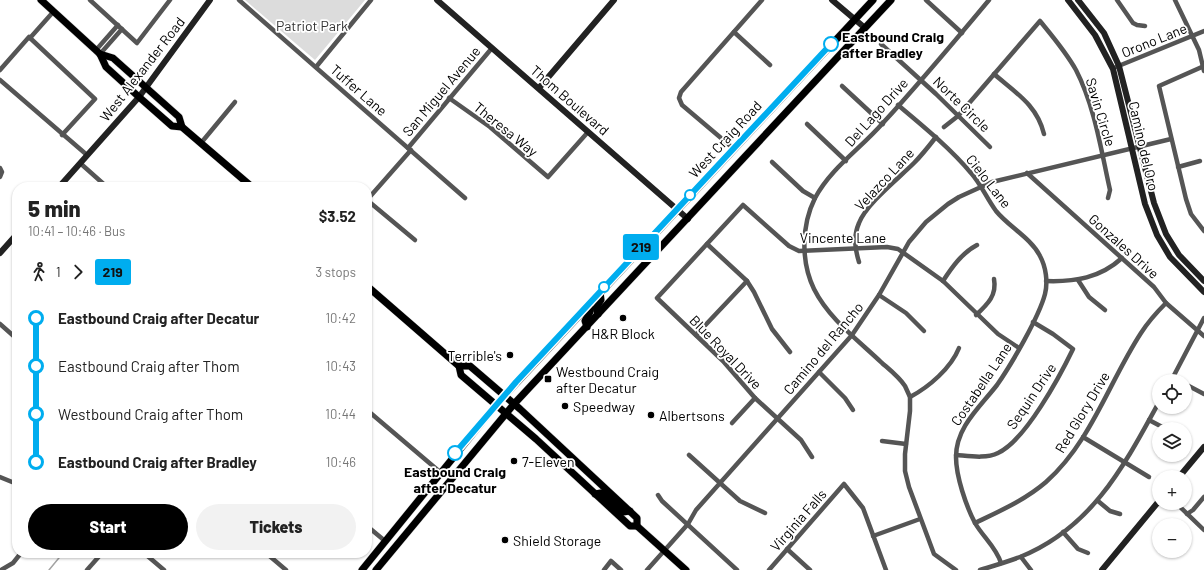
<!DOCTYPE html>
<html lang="en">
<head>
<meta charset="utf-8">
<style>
  body { margin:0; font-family:Barlow,sans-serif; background:#f2f2f2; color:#222; height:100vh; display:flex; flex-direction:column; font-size:15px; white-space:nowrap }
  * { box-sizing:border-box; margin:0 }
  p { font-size:13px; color:#767676 }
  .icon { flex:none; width:22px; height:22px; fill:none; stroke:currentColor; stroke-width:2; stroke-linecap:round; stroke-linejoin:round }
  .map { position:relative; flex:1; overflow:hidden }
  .panel { position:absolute; left:12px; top:182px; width:360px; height:376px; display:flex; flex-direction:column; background:#fff; border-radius:16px; box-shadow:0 1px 3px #0004 }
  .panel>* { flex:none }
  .badge { padding:0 8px; border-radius:3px; font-size:14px; line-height:26px }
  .fabs { position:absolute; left:1152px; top:374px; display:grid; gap:8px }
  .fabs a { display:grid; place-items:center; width:40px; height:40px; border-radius:50%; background:#fff; box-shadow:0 1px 3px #0004; font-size:20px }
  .map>.badge { position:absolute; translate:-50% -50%; box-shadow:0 0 0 2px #fff }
  .legs { display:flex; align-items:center; gap:6px; height:44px; padding:0 16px; font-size:13px }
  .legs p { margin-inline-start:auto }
  .headline { display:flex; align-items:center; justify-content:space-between; height:68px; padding:0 16px }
  h1 { font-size:22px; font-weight:800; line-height:30px }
  .primary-button { display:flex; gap:8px; margin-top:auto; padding:8px 16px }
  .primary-button a { flex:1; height:46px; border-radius:24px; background:#000; color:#fff; font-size:16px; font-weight:800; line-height:46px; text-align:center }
  .primary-button a+a { background:#f2f2f2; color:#222 }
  ul { padding:0 16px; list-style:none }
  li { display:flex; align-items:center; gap:14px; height:48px; font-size:15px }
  li i { display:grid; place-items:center; width:6px; height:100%; margin:0 5px; background:currentColor }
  li i::after { content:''; width:10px; height:10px; margin:-5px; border:3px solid; border-radius:50%; background:#fff }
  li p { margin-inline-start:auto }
  li:first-child i { background:linear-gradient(#0000 50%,currentColor 0) }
  li:last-child i { background:linear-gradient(currentColor 50%,#0000 0) }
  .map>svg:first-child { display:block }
  .green { fill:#dcdcdc }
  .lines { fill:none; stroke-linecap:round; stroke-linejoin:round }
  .stream { stroke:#a3a3a3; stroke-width:1.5 }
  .primary-casing { stroke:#dbdbdb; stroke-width:8 }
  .street { stroke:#555; stroke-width:4.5 }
  .secondary { stroke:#222; stroke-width:6 }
  .primary { stroke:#000; stroke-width:7 }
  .line-1-casing { stroke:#fff; stroke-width:9 }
  .line-1 { stroke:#00adef; stroke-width:6 }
  .stop-1-dot { fill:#fff; stroke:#00adef; stroke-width:2 }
  .poi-dot { fill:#000; stroke:#fff; stroke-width:1.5 }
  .labels { text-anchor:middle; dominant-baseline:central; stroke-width:3.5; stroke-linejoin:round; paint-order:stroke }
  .park-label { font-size:14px; fill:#333; stroke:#fff }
  .stop-label { font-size:14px; font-weight:bold; fill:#000; stroke:#fff; text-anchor:start }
  .street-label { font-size:14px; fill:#000; stroke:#fff }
  .poi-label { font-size:14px; fill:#000; stroke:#fff; text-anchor:start }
</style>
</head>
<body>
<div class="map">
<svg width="1204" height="570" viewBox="0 0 1204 570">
  <rect width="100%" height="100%" fill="#fff"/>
  <polygon class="green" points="245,0 365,0 315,60"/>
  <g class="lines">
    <polyline class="stream" points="49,570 63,553"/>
    <g class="primary-casing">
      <g id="primary">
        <polyline points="41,0 100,54 106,67 139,97 172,126 182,127 252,187"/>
        <polyline points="100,54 113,58 179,117 182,127"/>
        <polyline points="367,286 459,366 461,375 536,439 630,526 637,526 686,570"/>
        <polyline points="598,314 596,308 601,300 600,292"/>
        <path d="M 587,327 L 585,321 C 588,314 593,312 589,304"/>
        <polyline points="459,366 470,366 520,409 637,518 637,526"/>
        <polyline points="595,494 601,493 610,500 619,502"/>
        <polyline points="609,503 614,504 623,512 630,511"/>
        <polyline points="362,570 496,405 873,0"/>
        <polyline points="376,570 514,404 891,0"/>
      </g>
    </g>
    <g class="street">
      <polyline points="90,0 137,43 170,0"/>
      <polyline points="239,0 465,198"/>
      <polyline points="926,0 962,33"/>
      <polyline points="1117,0 1133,23 1137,25 1145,26"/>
      <polyline points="1175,0 1199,50 1204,71"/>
      <polyline points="734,32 770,65"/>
      <polyline points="30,38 54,11"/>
      <polyline points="881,44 936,94 990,147"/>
      <polyline points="96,50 118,25"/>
      <polyline points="100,54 122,29"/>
      <polyline points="1204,66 1159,86 1186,199 1191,214 1204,231"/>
      <polyline points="316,67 371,0"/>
      <polyline points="1116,67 1204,31"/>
      <polyline points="0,70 29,37 95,99 62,135"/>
      <path d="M 994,74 C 1016,93 1037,105 1044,134"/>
      <polyline points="0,80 87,155"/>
      <polyline points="842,86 883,124"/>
      <polyline points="449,98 490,127 548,177 588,132"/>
      <path d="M 898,105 C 923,126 950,148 971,173 C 981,184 987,199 996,211 C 1009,227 1031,238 1040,256 C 1046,267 1048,282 1045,294 C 1039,317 1011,365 997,385 C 980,407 956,427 956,457 C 956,476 966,506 975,523 C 983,537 996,547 1001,563"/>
      <polyline points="807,124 846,161"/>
      <path d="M 944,127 L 958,116 L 1040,21 C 1053,37 1066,52 1076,70 C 1095,107 1101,150 1110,190 L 1108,198"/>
      <polyline points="201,143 235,102"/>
      <polyline points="408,148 492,48"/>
      <polyline points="734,149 682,105 679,98 681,92 762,0"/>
      <polyline points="411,150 367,200 415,240"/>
      <polyline points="772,162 803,191 815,198"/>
      <polyline points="80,163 107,187"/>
      <polyline points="1178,167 1200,161"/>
      <polyline points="0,168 2,172 0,177"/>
      <polyline points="1027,173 1154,287 1166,303 1204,336"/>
      <polyline points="707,244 747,281 754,292 772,329 790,352"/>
      <path d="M 859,262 C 855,249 853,237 859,223 C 866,204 899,178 914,163 C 922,155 929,146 936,137"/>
      <polyline points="1078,280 1089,297 1105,310"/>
      <path d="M 943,281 C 952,267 962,253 977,245"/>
      <path d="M 1046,281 C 1075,282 1100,278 1122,258"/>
      <polyline points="879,295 906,313 924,331"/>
      <path d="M 976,315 C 988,304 997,295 994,279"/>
      <polyline points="0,324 17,339"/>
      <polyline points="696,335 747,281"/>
      <polyline points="819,372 845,398 853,410"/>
      <polyline points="1173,377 1180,381"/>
      <polyline points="1171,381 1204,318"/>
      <polyline points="1185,384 1204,394"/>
      <path d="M 910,397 C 929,387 951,368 959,348"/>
      <polyline points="367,410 440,472"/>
      <polyline points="1149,420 1166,429"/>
      <polyline points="732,423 755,398"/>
      <polyline points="1083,437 1149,477"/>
      <polyline points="882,441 906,444"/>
      <polyline points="689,455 740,501 765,513"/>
      <path d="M 956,455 C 969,456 986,459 998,453 C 1025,441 1060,376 1073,349 L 1053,334 L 1033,322"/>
      <polyline points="812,457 801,440 755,398 723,361 657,298 743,205 789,246 799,251 887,247 898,249 943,281 998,334 1019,348"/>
      <polyline points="0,477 17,484"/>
      <polyline points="14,482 17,471"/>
      <polyline points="658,495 662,501 737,570"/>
      <polyline points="1098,501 1110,511 1120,514"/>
      <polyline points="1177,504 1204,530"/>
      <polyline points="1187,514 1193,510 1204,497"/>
      <path d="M 975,523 C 1000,511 1025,500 1046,482 C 1091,442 1109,382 1141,333 C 1148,322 1157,312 1166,303"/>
      <polyline points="367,526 385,541"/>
      <polyline points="1063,532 1078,549 1088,553"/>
      <polyline points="873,536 920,519"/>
      <polyline points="787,549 810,570"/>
      <polyline points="144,553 164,570"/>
      <polyline points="266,553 286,570"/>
      <polyline points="1021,557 1031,570"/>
      <polyline points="1,570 13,563 21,553"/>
      <polyline points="87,570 102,553"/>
      <polyline points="604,570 611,561 621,570"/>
      <polyline points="647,570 688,524 696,510 852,335 879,295 909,242 926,222 948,204 959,197 992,182 1171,139"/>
      <polyline points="769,570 844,484 863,508 886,570"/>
      <path d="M 956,570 L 934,554 L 909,487 L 905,471 L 905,454 L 910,411 L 910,397 L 905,386 C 899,377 890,370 882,363 C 858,340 829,319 814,289 C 801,262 801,226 815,198 C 831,168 860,149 882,124 C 919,84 954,42 989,0"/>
      <path d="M 980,570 C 993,566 1007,562 1020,557 C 1092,528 1124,466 1159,402"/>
    </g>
    <g class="secondary">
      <polyline points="437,0 688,219"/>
      <polyline points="832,0 865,28"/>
      <polyline points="1068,0 1095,35 1113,69 1145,204 1157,235 1170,257 1204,292"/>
      <polyline points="1078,0 1104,33 1119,66 1154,203 1166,234 1179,255 1204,281"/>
      <polyline points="539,88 614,0"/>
      <polyline points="59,187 139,97 210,0"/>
      <polyline points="0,253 17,234"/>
      <polyline points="1179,477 1204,447"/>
      <polyline points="1102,570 1159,501"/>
    </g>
    <use href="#primary" class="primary"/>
  </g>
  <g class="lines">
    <g class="line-1-casing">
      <polyline id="line-1" points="455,453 516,382 831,44"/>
    </g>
    <use href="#line-1" class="line-1"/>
  </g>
  <g class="stop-1-dot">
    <circle cx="831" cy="44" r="7"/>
    <circle cx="690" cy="195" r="5"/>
    <circle cx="604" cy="287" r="5"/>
    <circle cx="455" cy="453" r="7"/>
  </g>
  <g class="poi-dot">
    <circle cx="623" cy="318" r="4"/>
    <circle cx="510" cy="355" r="4"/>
    <rect x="544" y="375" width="8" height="8" rx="2"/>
    <circle cx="565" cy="406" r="4"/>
    <circle cx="651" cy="415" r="4"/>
    <circle cx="514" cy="461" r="4"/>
    <circle cx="505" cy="540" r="4"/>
  </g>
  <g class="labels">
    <g class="park-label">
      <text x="312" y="25">Patriot Park</text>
    </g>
    <g class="stop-label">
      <text x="842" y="36">Eastbound Craig<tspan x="842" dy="16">after Bradley</tspan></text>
      <text x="455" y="471" text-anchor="middle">Eastbound Craig<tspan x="455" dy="16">after Decatur</tspan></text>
    </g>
    <g class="street-label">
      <text transform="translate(1154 40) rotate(-22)">Orono Lane</text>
      <text transform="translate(142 69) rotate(-52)">West Alexander Road</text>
      <text transform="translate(359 90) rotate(41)">Tuffer Lane</text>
      <text transform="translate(441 91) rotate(-50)">San Miguel Avenue</text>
      <text transform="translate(570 100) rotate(41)">Thom Boulevard</text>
      <text transform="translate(962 104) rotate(44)">Norte Circle</text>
      <text transform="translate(876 112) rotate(-48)">Del Lago Drive</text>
      <text transform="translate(1101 112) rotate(73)">Savin Circle</text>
      <text transform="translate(506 129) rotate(39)">Theresa Way</text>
      <text transform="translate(725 139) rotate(-47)">West Craig Road</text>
      <text transform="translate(1144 146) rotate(77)">Camino del Oro</text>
      <text transform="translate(884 179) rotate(-47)">Velazco Lane</text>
      <text transform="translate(989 181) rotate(52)">Cielo Lane</text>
      <text x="843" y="237">Vincente Lane</text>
      <text transform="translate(1124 246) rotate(42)">Gonzales Drive</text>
      <text transform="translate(823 348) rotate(-50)">Camino del Rancho</text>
      <text transform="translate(726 352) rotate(46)">Blue Royal Drive</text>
      <text transform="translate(981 384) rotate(-56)">Costabella Lane</text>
      <text transform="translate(1031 396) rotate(-56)">Sequin Drive</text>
      <text transform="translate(1082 412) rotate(-59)">Red Glory Drive</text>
      <text transform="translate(798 520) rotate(-49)">Virginia Falls</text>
    </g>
    <g class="poi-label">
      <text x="623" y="333" text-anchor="middle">H&amp;R Block</text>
      <text x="502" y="355" text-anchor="end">Terrible's</text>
      <text x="556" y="371">Westbound Craig<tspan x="556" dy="16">after Decatur</tspan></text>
      <text x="573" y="406">Speedway</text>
      <text x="659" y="415">Albertsons</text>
      <text x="522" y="461">7-Eleven</text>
      <text x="513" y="540">Shield Storage</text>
    </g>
  </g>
</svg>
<div class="fabs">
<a><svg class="icon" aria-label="locate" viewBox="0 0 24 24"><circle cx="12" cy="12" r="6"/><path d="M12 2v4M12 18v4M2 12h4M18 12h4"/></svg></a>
<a><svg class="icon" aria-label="layers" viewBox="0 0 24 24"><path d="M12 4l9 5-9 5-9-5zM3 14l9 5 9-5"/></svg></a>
<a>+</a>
<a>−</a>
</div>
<b class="badge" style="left:641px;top:247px;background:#00adef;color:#111">219</b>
<section class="panel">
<div class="headline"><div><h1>5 min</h1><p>10:41 – 10:46 · Bus</p></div><b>$3.52</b></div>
<div class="legs"><svg class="icon" aria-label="walk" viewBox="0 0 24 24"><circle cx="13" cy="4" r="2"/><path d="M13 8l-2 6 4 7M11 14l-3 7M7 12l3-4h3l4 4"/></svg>1<svg class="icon" aria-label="forward" viewBox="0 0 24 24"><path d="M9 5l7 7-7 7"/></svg><b class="badge" style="background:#00adef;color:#111">219</b><p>3 stops</p></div>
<ul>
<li><i style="color:#00adef"></i><b>Eastbound Craig after Decatur</b><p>10:42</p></li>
<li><i style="color:#00adef"></i><span>Eastbound Craig after Thom</span><p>10:43</p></li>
<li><i style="color:#00adef"></i><span>Westbound Craig after Thom</span><p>10:44</p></li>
<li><i style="color:#00adef"></i><b>Eastbound Craig after Bradley</b><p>10:46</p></li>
</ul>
<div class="primary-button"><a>Start</a><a>Tickets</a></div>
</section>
</div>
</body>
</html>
